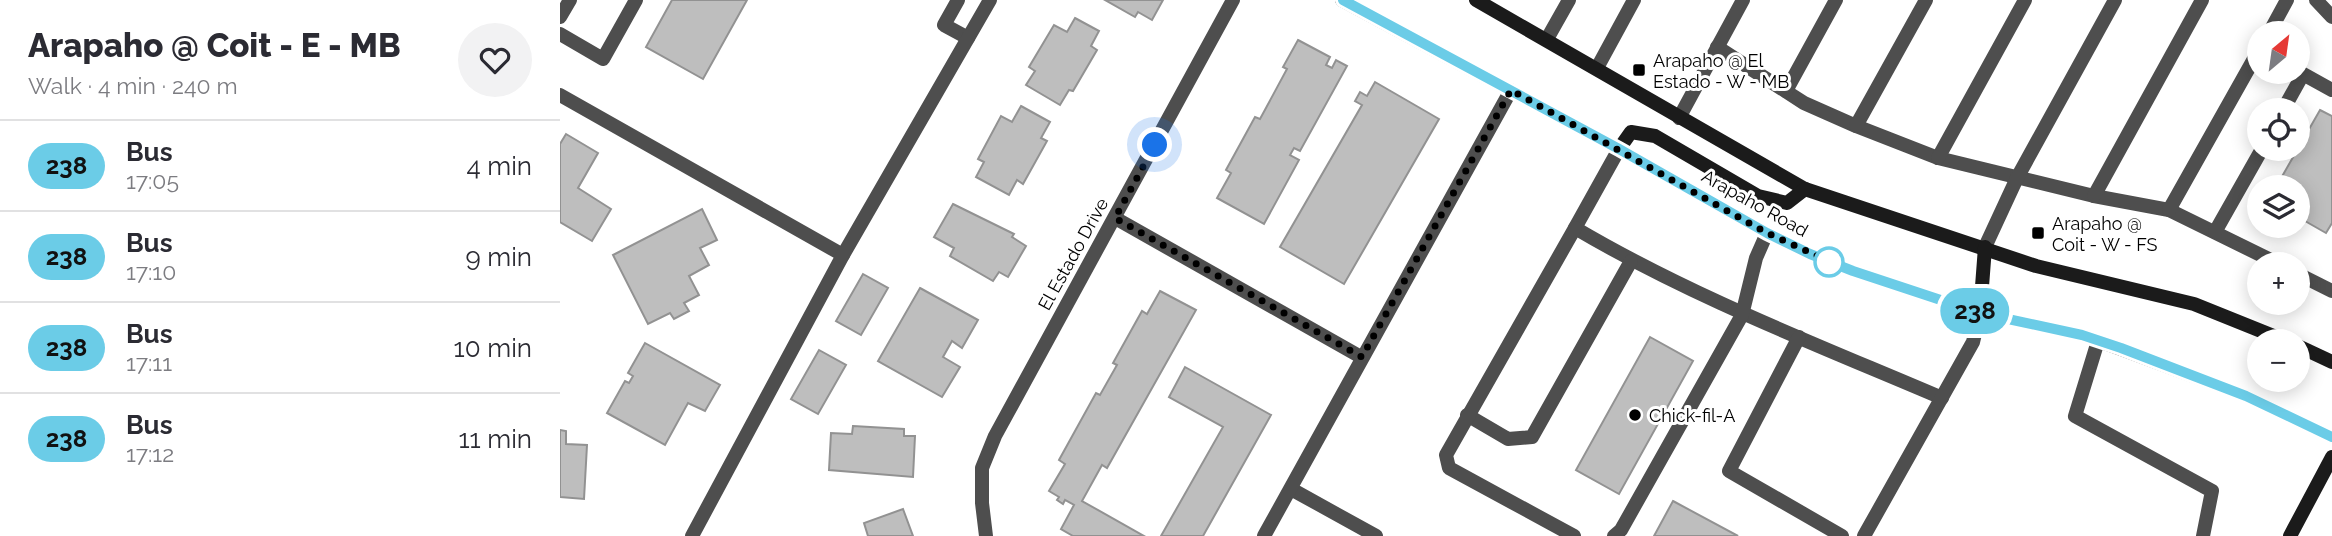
<!DOCTYPE html>
<html lang="en">
<head>
<meta charset="utf-8">
<style>
  body { margin:0; font-family:Raleway,sans-serif; background:#f2f2f3; color:#2b2b33; height:100vh; display:flex; flex-direction:column; font-size:26px; white-space:nowrap }
  * { box-sizing:border-box; margin:0 }
  p { font-size:23px; color:#7c7c81 }
  .icon { flex:none; width:38px; height:38px; fill:none; stroke:currentColor; stroke-width:2; stroke-linecap:round; stroke-linejoin:round }
  .map { position:relative; flex:1; overflow:hidden }
  .details { display:flex; flex-direction:column; background:#fff; width:560px }
  .details>* { flex:none }
  .badge { padding:0 14px; border-radius:23px; font-size:24px; line-height:46px }
  .needle { width:46px; rotate:29deg }
  .fabs { position:absolute; left:1687px; top:21px; display:grid; gap:14px }
  .fabs a { display:grid; place-items:center; width:63px; height:63px; border-radius:50%; background:#fff; box-shadow:0 4px 18px #0003; font-size:35px }
  .you { position:absolute; width:35px; height:35px; margin:-18px; border:5px solid #fff; border-radius:50%; background:#1a73e8; box-shadow:0 0 0 10px #1a73e833 }
  .map>.badge { position:absolute; translate:-50% -50%; box-shadow:0 0 0 4px #fff }
  .round { display:grid; place-items:center; flex:none; width:74px; height:74px; border-radius:37px; background:#f2f2f3 }
  .headline { display:flex; align-items:center; justify-content:space-between; height:119px; padding:0 28px }
  h1 { font-size:33px; font-weight:800; line-height:52px }
  ul { padding:0; list-style:none }
  li { display:flex; align-items:center; gap:21px; height:91px; padding:0 28px; border-top:2px solid #e1e1e2 }
  li div { flex:1 }
  li b { display:block; font-size:26px }
  li em { font-style:normal }
  li .badge { min-width:77px; font-weight:700; text-align:center }
  main { display:flex; flex:1; min-height:0 }
  .map>svg:first-child { display:block }
  .building { fill:#bebebe; stroke:#929292; stroke-width:2 }
  .lines { fill:none; stroke-linecap:round; stroke-linejoin:round }
  .service { stroke:#4e4e4e; stroke-width:14 }
  .minor { stroke:#4e4e4e; stroke-width:14 }
  .tertiary { stroke:#4e4e4e; stroke-width:14 }
  .secondary { stroke:#1b1b1b; stroke-width:14 }
  .line-casing { stroke:#fff; stroke-width:16 }
  .line { stroke:#6bcce7; stroke-width:10 }
  .walk { stroke:#000; stroke-width:7; stroke-dasharray:0 12.6 }
  .poi-dot { fill:#000; stroke:#fff; stroke-width:2.5 }
  .stop-dot { fill:#fff; stroke:#6bcce7; stroke-width:3.5 }
  .labels { text-anchor:middle; dominant-baseline:central; stroke-width:6; stroke-linejoin:round; paint-order:stroke }
  .poi-label { font-size:18px; fill:#000; stroke:#fff; text-anchor:start }
  .street-label { font-size:18px; fill:#000; stroke:#fff }
</style>
</head>
<body>
<main>
<section class="details">
<div class="headline"><div><h1>Arapaho @ Coit - E - MB</h1><p>Walk · 4 min · 240 m</p></div><a class="round"><svg class="icon" aria-label="heart" viewBox="0 0 24 24"><path d="M12 20l-8-8c-3-5 5-10 8-4 3-6 11-1 8 4z"/></svg></a></div>
<ul>
<li><span class="badge" style="background:#6bcce7;color:#111">238</span><div><b>Bus</b><p>17:05</p></div><em>4 min</em></li>
<li><span class="badge" style="background:#6bcce7;color:#111">238</span><div><b>Bus</b><p>17:10</p></div><em>9 min</em></li>
<li><span class="badge" style="background:#6bcce7;color:#111">238</span><div><b>Bus</b><p>17:11</p></div><em>10 min</em></li>
<li><span class="badge" style="background:#6bcce7;color:#111">238</span><div><b>Bus</b><p>17:12</p></div><em>11 min</em></li>
</ul>
</section>
<div class="map">
<svg width="1772" height="536" viewBox="0 0 1772 536">
  <rect width="100%" height="100%" fill="#fff"/>
  <g class="building">
    <polygon points="112,0 187,0 143,79 86,47"/>
    <polygon points="545,0 603,0 592,20 578,12 575,17"/>
    <polygon points="515,18 539,31 531,46 537,50 513,91 509,90 500,105 466,85 475,71 469,67 494,25 507,32"/>
    <polygon points="738,40 770,57 766,65 772,68 776,60 787,66 740,151 734,148 730,155 739,160 704,224 657,198 671,173 666,170 695,117 700,119 727,69 723,67"/>
    <polygon points="815,82 879,119 784,284 720,247 802,105 795,101 800,92 807,96"/>
    <polygon points="461,106 490,122 481,138 487,141 463,184 457,180 449,195 416,177 424,162 418,159 441,116 452,122"/>
    <polygon points="1760,110 1772,116 1772,223 1766,233 1738,217 1738,187 1716,187"/>
    <polygon points="6,134 38,153 18,188 51,209 32,241 0,222 0,144"/>
    <polygon points="393,204 454,234 452,237 466,246 448,277 439,272 433,281 390,256 394,248 374,237"/>
    <polygon points="142,209 157,240 140,248 149,265 129,276 139,295 124,303 129,311 114,319 110,313 88,324 53,255"/>
    <polygon points="303,274 328,288 301,335 276,321"/>
    <polygon points="360,288 418,320 402,348 392,341 383,357 400,367 382,397 318,361"/>
    <polygon points="600,291 636,310 547,468 542,465 522,501 584,536 513,536 501,529 514,505 505,500 503,504 497,500 499,497 489,491 505,464 499,460 536,393 540,395 557,365 553,363 582,311 587,314"/>
    <polygon points="1090,337 1133,361 1059,494 1016,470"/>
    <polygon points="85,343 160,385 145,411 128,403 105,445 47,413 65,381 69,383 73,376 68,373"/>
    <polygon points="259,350 286,365 258,414 231,399"/>
    <polygon points="625,367 711,415 643,536 601,536 663,427 609,397"/>
    <polygon points="293,426 344,429 344,436 355,436 353,477 269,470 271,433 292,434"/>
    <polygon points="0,430 6,431 6,444 27,445 24,499 0,497"/>
    <polygon points="1113,501 1178,536 1094,536"/>
    <polygon points="343,509 353,536 308,536 304,523"/>
  </g>
  <g class="lines">
    <g class="service">
      <polyline points="398,0 384,25 408,38"/>
      <polyline points="1756,0 1772,17"/>
      <polyline points="1709,33 1727,0"/>
      <polyline points="0,34 43,59 76,0"/>
      <polyline points="987,39 1009,0"/>
      <polyline points="1157,47 1244,103 1296,126 1378,158 1534,196 1609,210 1719,264"/>
      <polyline points="1037,68 1074,0"/>
      <polyline points="1226,91 1276,0"/>
      <polyline points="0,95 283,255"/>
      <polyline points="1723,110 1743,74 1772,90"/>
      <polyline points="1119,118 1183,0"/>
      <polyline points="1296,126 1366,0"/>
      <path d="M 1059,149 L 1015,228 C 1132,297 1258,345 1382,398"/>
      <polyline points="1378,158 1465,0"/>
      <polyline points="1534,196 1642,0"/>
      <polyline points="1609,210 1699,50"/>
      <polyline points="555,218 801,357"/>
      <polyline points="1655,232 1702,149"/>
      <polyline points="1425,247 1457,178 1555,0"/>
      <polyline points="1738,274 1772,291"/>
      <polyline points="1239,337 1169,471 1282,536"/>
      <polyline points="1538,341 1515,416 1652,491 1643,536"/>
      <polyline points="907,415 948,439 972,437 1071,261"/>
      <polyline points="731,489 816,536"/>
      <polyline points="132,536 283,255 430,0"/>
      <polyline points="704,536 951,90"/>
      <polyline points="1014,536 889,468 886,455 1015,228"/>
      <polyline points="1054,536 1061,530 1182,315 1196,258 1207,233"/>
      <polyline points="1304,536 1413,342 1420,313"/>
    </g>
    <polyline class="minor" points="426,536 422,503 422,468 435,436 673,0"/>
    <polyline class="tertiary" points="0,17 10,0"/>
    <g class="secondary">
      <polyline points="782,0 1059,149 1207,233 1250,254 1293,271 1420,313 1522,335 1561,349 1686,396 1772,437"/>
      <polyline points="916,0 1245,189 1476,266 1634,304 1726,341"/>
      <polyline points="1059,149 1071,132 1095,136 1198,196 1227,203 1245,189"/>
      <polyline points="1420,313 1425,247"/>
      <polyline points="1738,346 1772,362"/>
      <polyline points="1730,536 1772,457"/>
    </g>
  </g>
  <g class="lines">
    <g class="line-casing">
      <polyline id="line" points="783,0 1059,149 1207,233 1250,254 1293,271 1420,313 1522,335 1561,348 1686,396 1772,437"/>
    </g>
    <use href="#line" class="line"/>
    <polyline class="walk" points="595,145 555,218 802,357 951,90 1207,233 1271,262 1269,262"/>
  </g>
  <g class="poi-dot">
    <rect x="1072" y="63" width="14" height="14" rx="3.5"/>
    <rect x="1471" y="226" width="14" height="14" rx="3.5"/>
    <circle cx="1075" cy="415" r="7"/>
  </g>
  <circle class="stop-dot" cx="1269" cy="262" r="14"/>
  <g class="labels">
    <g class="poi-label">
      <text x="1093" y="60">Arapaho @ El<tspan x="1093" dy="21">Estado - W - MB</tspan></text>
      <text x="1492" y="223">Arapaho @<tspan x="1492" dy="21">Coit - W - FS</tspan></text>
      <text x="1089" y="415">Chick-fil-A</text>
    </g>
    <g class="street-label">
      <text transform="translate(1195 203) rotate(29)">Arapaho Road</text>
      <text transform="translate(513 254) rotate(-61)">El Estado Drive</text>
    </g>
  </g>
</svg>
<div class="fabs">
<a><svg class="needle" viewBox="-14 -14 28 28"><path d="M0-13l5 13h-10z" fill="#e53935"/><path d="M0 13l5-13h-10z" fill="#7c7c81"/></svg></a>
<a><svg class="icon" aria-label="locate" viewBox="0 0 24 24"><circle cx="12" cy="12" r="6"/><path d="M12 2v4M12 18v4M2 12h4M18 12h4"/></svg></a>
<a><svg class="icon" aria-label="layers" viewBox="0 0 24 24"><path d="M12 4l9 5-9 5-9-5zM3 14l9 5 9-5"/></svg></a>
<a>+</a>
<a>−</a>
</div>
<div class="you" style="left:595px;top:145px"></div>
<b class="badge" style="left:1415px;top:311px;background:#6bcce7;color:#111">238</b>
</div>
</main>
</body>
</html>
